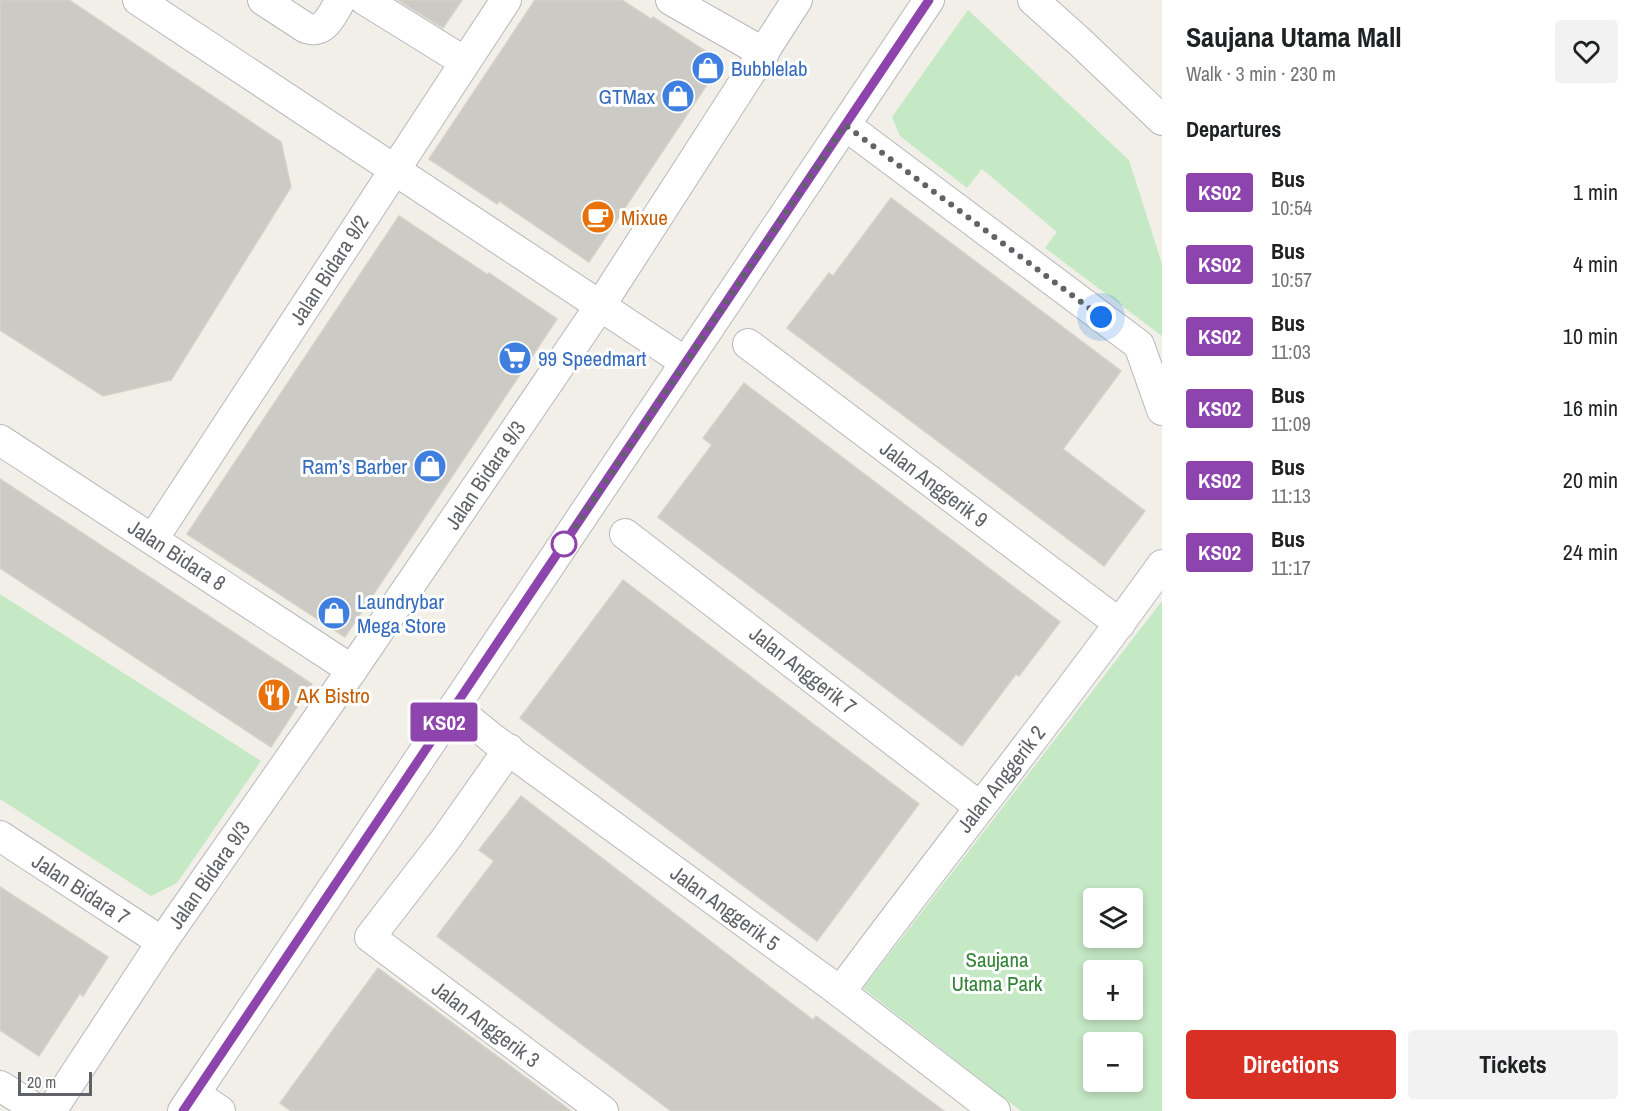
<!DOCTYPE html>
<html lang="en">
<head>
<meta charset="utf-8">
<style>
  body { margin:0; font-family:"Archivo Narrow",sans-serif; background:#f2f2f2; color:#202124; height:100vh; display:flex; flex-direction:column; font-size:22px; white-space:nowrap }
  * { box-sizing:border-box; margin:0 }
  p { font-size:20px; color:#757577 }
  .icon { flex:none; width:33px; height:33px; fill:none; stroke:currentColor; stroke-width:2; stroke-linecap:round; stroke-linejoin:round }
  .map { position:relative; flex:1; overflow:hidden }
  .side { display:flex; flex-direction:column; background:#fff; width:480px }
  .side>* { flex:none }
  .badge { padding:0 12px; border-radius:4px; font-size:21px; line-height:39px }
  .controls { position:absolute; left:1083px; top:888px; display:grid; gap:12px }
  .controls a { display:grid; place-items:center; width:60px; height:60px; border-radius:6px; background:#fff; box-shadow:0 3px 9px #0003; font-size:30px }
  .scale { position:absolute; left:18px; bottom:15px; width:74px; box-sizing:border-box; padding-left:6px; border:3px solid #5f6368; border-top:0; font-size:16px; line-height:21px; white-space:nowrap; color:#5f6368; -webkit-text-stroke:4px #fff; paint-order:stroke }
  .you { position:absolute; width:30px; height:30px; margin:-15px; border:4px solid #fff; border-radius:50%; background:#1a73e8; box-shadow:0 0 0 9px #1a73e833 }
  .map>.badge { position:absolute; translate:-50% -50%; box-shadow:0 0 0 3px #fff }
  h2 { padding:0 24px; font-size:22px; line-height:54px }
  .round { display:grid; place-items:center; flex:none; width:63px; height:63px; border-radius:6px; background:#f2f2f2 }
  .summary { display:flex; align-items:center; justify-content:space-between; height:102px; padding:0 24px }
  h1 { font-size:28px; font-weight:700; line-height:45px }
  .cta { display:flex; gap:12px; margin-top:auto; padding:12px 24px }
  .cta a { flex:1; height:69px; border-radius:6px; background:#d93025; color:#fff; font-size:24px; font-weight:700; line-height:69px; text-align:center }
  .cta a+a { background:#f2f2f2; color:#202124 }
  ul { padding:0; list-style:none }
  li { display:flex; align-items:center; gap:18px; height:72px; padding:0 24px }
  li div { flex:1 }
  li b { display:block; font-size:22px }
  li em { font-style:normal }
  li .badge { min-width:66px; font-weight:700; text-align:center }
  main { display:flex; flex:1; min-height:0 }
  .map>svg:first-child { display:block }
  .green { fill:#c5e8c5; fill-rule:evenodd }
  .building { fill:#cccac5; stroke:#d6d1c6; stroke-width:1.5 }
  .lines { fill:none; stroke-linecap:round; stroke-linejoin:round }
  .minor-casing { stroke:#b5b8bc; stroke-width:32 }
  .minor { stroke:#fff; stroke-width:30 }
  .line-casing { stroke:#fff; stroke-width:14 }
  .line { stroke:#8e44ad; stroke-width:9 }
  .walk { stroke:#5f6368; stroke-width:6; stroke-dasharray:0 10.8 }
  .stop-dot { fill:#fff; stroke:#8e44ad; stroke-width:3 }
  .labels { text-anchor:middle; dominant-baseline:central; stroke-width:6; stroke-linejoin:round; paint-order:stroke }
  .shop-label { font-size:21px; fill:#366cbe; stroke:#fff; text-anchor:start }
  .food-label { font-size:21px; fill:#c56008; stroke:#fff; text-anchor:start }
  .street-label { font-size:21px; fill:#5f6368; stroke:#fff }
  .park-label { font-size:21px; fill:#348238; stroke:#fff }
</style>
</head>
<body>
<main>
<div class="map">
<svg width="1162" height="1111" viewBox="0 0 1162 1111">
  <rect width="100%" height="100%" fill="#f1efe8"/>
  <g class="green">
    <polygon points="968,10 1129,160 1162,264 1162,336 1045,248 1057,232 982,169 967,188 900,136 892,117"/>
    <polygon points="0,594 261,761 177,883 151,896 0,799"/>
    <path d="M 1162,601 L 1162,1111 L 1021,1111 L 863,988 ZM 1132,898 L 1132,938 L 1094,938 L 1094,898 ZM 1132,970 L 1132,1010 L 1094,1010 L 1094,970 ZM 1132,1042 L 1132,1082 L 1094,1082 L 1094,1042 Z"/>
  </g>
  <g class="building">
    <polygon points="0,0 69,0 281,142 291,187 171,380 103,396 0,330"/>
    <polygon points="398,0 462,0 443,28"/>
    <polygon points="535,0 622,0 651,19 653,17 722,62 589,262 499,201 497,204 429,159"/>
    <polygon points="891,198 1121,371 1063,449 1145,511 1104,566 787,328 829,273 833,276"/>
    <polygon points="399,216 488,275 489,273 557,319 345,637 187,534"/>
    <polygon points="744,383 1060,622 1019,676 1016,674 962,746 658,517 712,445 703,438"/>
    <polygon points="0,479 312,684 271,747 0,568"/>
    <polygon points="623,580 919,804 817,941 520,718"/>
    <polygon points="521,796 813,1020 816,1016 944,1111 671,1111 437,936 494,861 479,850"/>
    <polygon points="0,887 108,957 83,996 80,993 39,1056 0,1030"/>
    <polygon points="378,968 571,1111 291,1111 280,1103"/>
  </g>
  <g class="lines">
    <g class="minor-casing">
      <g id="minor">
        <polyline points="138,0 685,362"/>
        <path d="M 263,0 L 306,28 C 325,35 332,14 341,0"/>
        <polyline points="365,0 465,62"/>
        <polyline points="671,0 764,53"/>
        <polyline points="1033,0 1080,42 1162,120"/>
        <polyline points="845,125 1139,345 1162,410"/>
        <polyline points="748,344 1120,624"/>
        <polyline points="0,440 352,670"/>
        <polyline points="625,534 980,807"/>
        <polyline points="153,539 506,0"/>
        <polyline points="454,707 493,739 831,985 995,1111"/>
        <polyline points="509,749 445,840 370,937 603,1111"/>
        <polyline points="0,836 162,942"/>
        <path d="M 840,992 C 946,849 1058,710 1162,565"/>
        <polyline points="0,1086 39,1111"/>
        <polyline points="195,1094 220,1111"/>
        <polyline points="51,1111 162,942 352,670 600,306 797,0"/>
        <polyline points="183,1111 929,0"/>
      </g>
    </g>
    <use href="#minor" class="minor"/>
  </g>
  <g class="lines">
    <g class="line-casing">
      <polyline id="line" points="183,1111 929,0"/>
    </g>
    <use href="#line" class="line"/>
    <polyline class="walk" points="564,544 845,125 1101,317"/>
  </g>
  <defs>
    <g id="shop-disc" transform="scale(1.725)"><circle r="9.5" fill="#3f7fe0" stroke="#fff"/><path d="M-5-2.5h2.3a2.7 3.5 0 0 1 5.4 0H5L5.5 6h-11ZM-1.5-2.5h3a1.5 2.3 0 0 0-3 0Z" fill="#fff"/></g>
    <g id="cafe-disc" transform="scale(1.725)"><circle r="9.5" fill="#e8710a" stroke="#fff"/><path d="M-5.5-4.5H6V0H3Q3 3.5 0 3.5H-2.5Q-5.5 3.5-5.5 0ZM3-3.2v2h1.7v-2ZM-6 4.5H4V6H-6Z" fill="#fff"/></g>
    <g id="supermarket-disc" transform="scale(1.725)"><circle r="9.5" fill="#3f7fe0" stroke="#fff"/><path d="M-6-5.5h2.5l.6 2H6L4.5 2H-2.5L-4.4-4H-6ZM-1.5 3.2a1.3 1.3 0 1 0 .1 0ZM3 3.2a1.3 1.3 0 1 0 .1 0Z" fill="#fff"/></g>
    <g id="restaurant-disc" transform="scale(1.725)"><circle r="9.5" fill="#e8710a" stroke="#fff"/><path d="M-5-6h1v4h1v-4h1v4h1v-4h1v5L-1.5 .5V6h-2V.5L-5-1ZM5-6V6H3V1.5H1.5Q1.5-4 5-6Z" fill="#fff"/></g>
  </defs>
  <g fill-rule="evenodd">
    <use href="#shop-disc" x="708" y="68"/>
    <use href="#shop-disc" x="678" y="96"/>
    <use href="#cafe-disc" x="598" y="217"/>
    <use href="#supermarket-disc" x="515" y="358"/>
    <use href="#shop-disc" x="430" y="466"/>
    <use href="#shop-disc" x="334" y="613"/>
    <use href="#restaurant-disc" x="274" y="695"/>
  </g>
  <circle class="stop-dot" cx="564" cy="544" r="12"/>
  <g class="labels">
    <g class="shop-label">
      <text x="731" y="68">Bubblelab</text>
      <text x="655" y="96" text-anchor="end">GTMax</text>
      <text x="538" y="358">99 Speedmart</text>
      <text x="407" y="466" text-anchor="end">Ram’s Barber</text>
      <text x="357" y="601">Laundrybar<tspan x="357" dy="24">Mega Store</tspan></text>
    </g>
    <g class="food-label">
      <text x="621" y="217">Mixue</text>
      <text x="297" y="695">AK Bistro</text>
    </g>
    <g class="street-label">
      <text transform="translate(329 270) rotate(-57)">Jalan Bidara 9/2</text>
      <text transform="translate(485 475) rotate(-56)">Jalan Bidara 9/3</text>
      <text transform="translate(934 484) rotate(37)">Jalan Anggerik 9</text>
      <text transform="translate(177 555) rotate(33)">Jalan Bidara 8</text>
      <text transform="translate(803 670) rotate(38)">Jalan Anggerik 7</text>
      <text transform="translate(1001 779) rotate(-52)">Jalan Anggerik 2</text>
      <text transform="translate(209 875) rotate(-55)">Jalan Bidara 9/3</text>
      <text transform="translate(81 889) rotate(33)">Jalan Bidara 7</text>
      <text transform="translate(725 908) rotate(36)">Jalan Anggerik 5</text>
      <text transform="translate(486 1024) rotate(37)">Jalan Anggerik 3</text>
    </g>
    <g class="park-label">
      <text x="997" y="959">Saujana<tspan x="997" dy="24">Utama Park</tspan></text>
    </g>
  </g>
</svg>
<div class="controls">
<a><svg class="icon" aria-label="layers" viewBox="0 0 24 24"><path d="M12 4l9 5-9 5-9-5zM3 14l9 5 9-5"/></svg></a>
<a>+</a>
<a>−</a>
</div>
<div class="scale">20 m</div>
<div class="you" style="left:1101px;top:317px"></div>
<b class="badge" style="left:444px;top:722px;background:#8e44ad;color:#fff">KS02</b>
</div>
<section class="side">
<div class="summary"><div><h1>Saujana Utama Mall</h1><p>Walk · 3 min · 230 m</p></div><a class="round"><svg class="icon" aria-label="heart" viewBox="0 0 24 24"><path d="M12 20l-8-8c-3-5 5-10 8-4 3-6 11-1 8 4z"/></svg></a></div>
<h2>Departures</h2>
<ul>
<li><span class="badge" style="background:#8e44ad;color:#fff">KS02</span><div><b>Bus</b><p>10:54</p></div><em>1 min</em></li>
<li><span class="badge" style="background:#8e44ad;color:#fff">KS02</span><div><b>Bus</b><p>10:57</p></div><em>4 min</em></li>
<li><span class="badge" style="background:#8e44ad;color:#fff">KS02</span><div><b>Bus</b><p>11:03</p></div><em>10 min</em></li>
<li><span class="badge" style="background:#8e44ad;color:#fff">KS02</span><div><b>Bus</b><p>11:09</p></div><em>16 min</em></li>
<li><span class="badge" style="background:#8e44ad;color:#fff">KS02</span><div><b>Bus</b><p>11:13</p></div><em>20 min</em></li>
<li><span class="badge" style="background:#8e44ad;color:#fff">KS02</span><div><b>Bus</b><p>11:17</p></div><em>24 min</em></li>
</ul>
<div class="cta"><a>Directions</a><a>Tickets</a></div>
</section>
</main>
</body>
</html>
